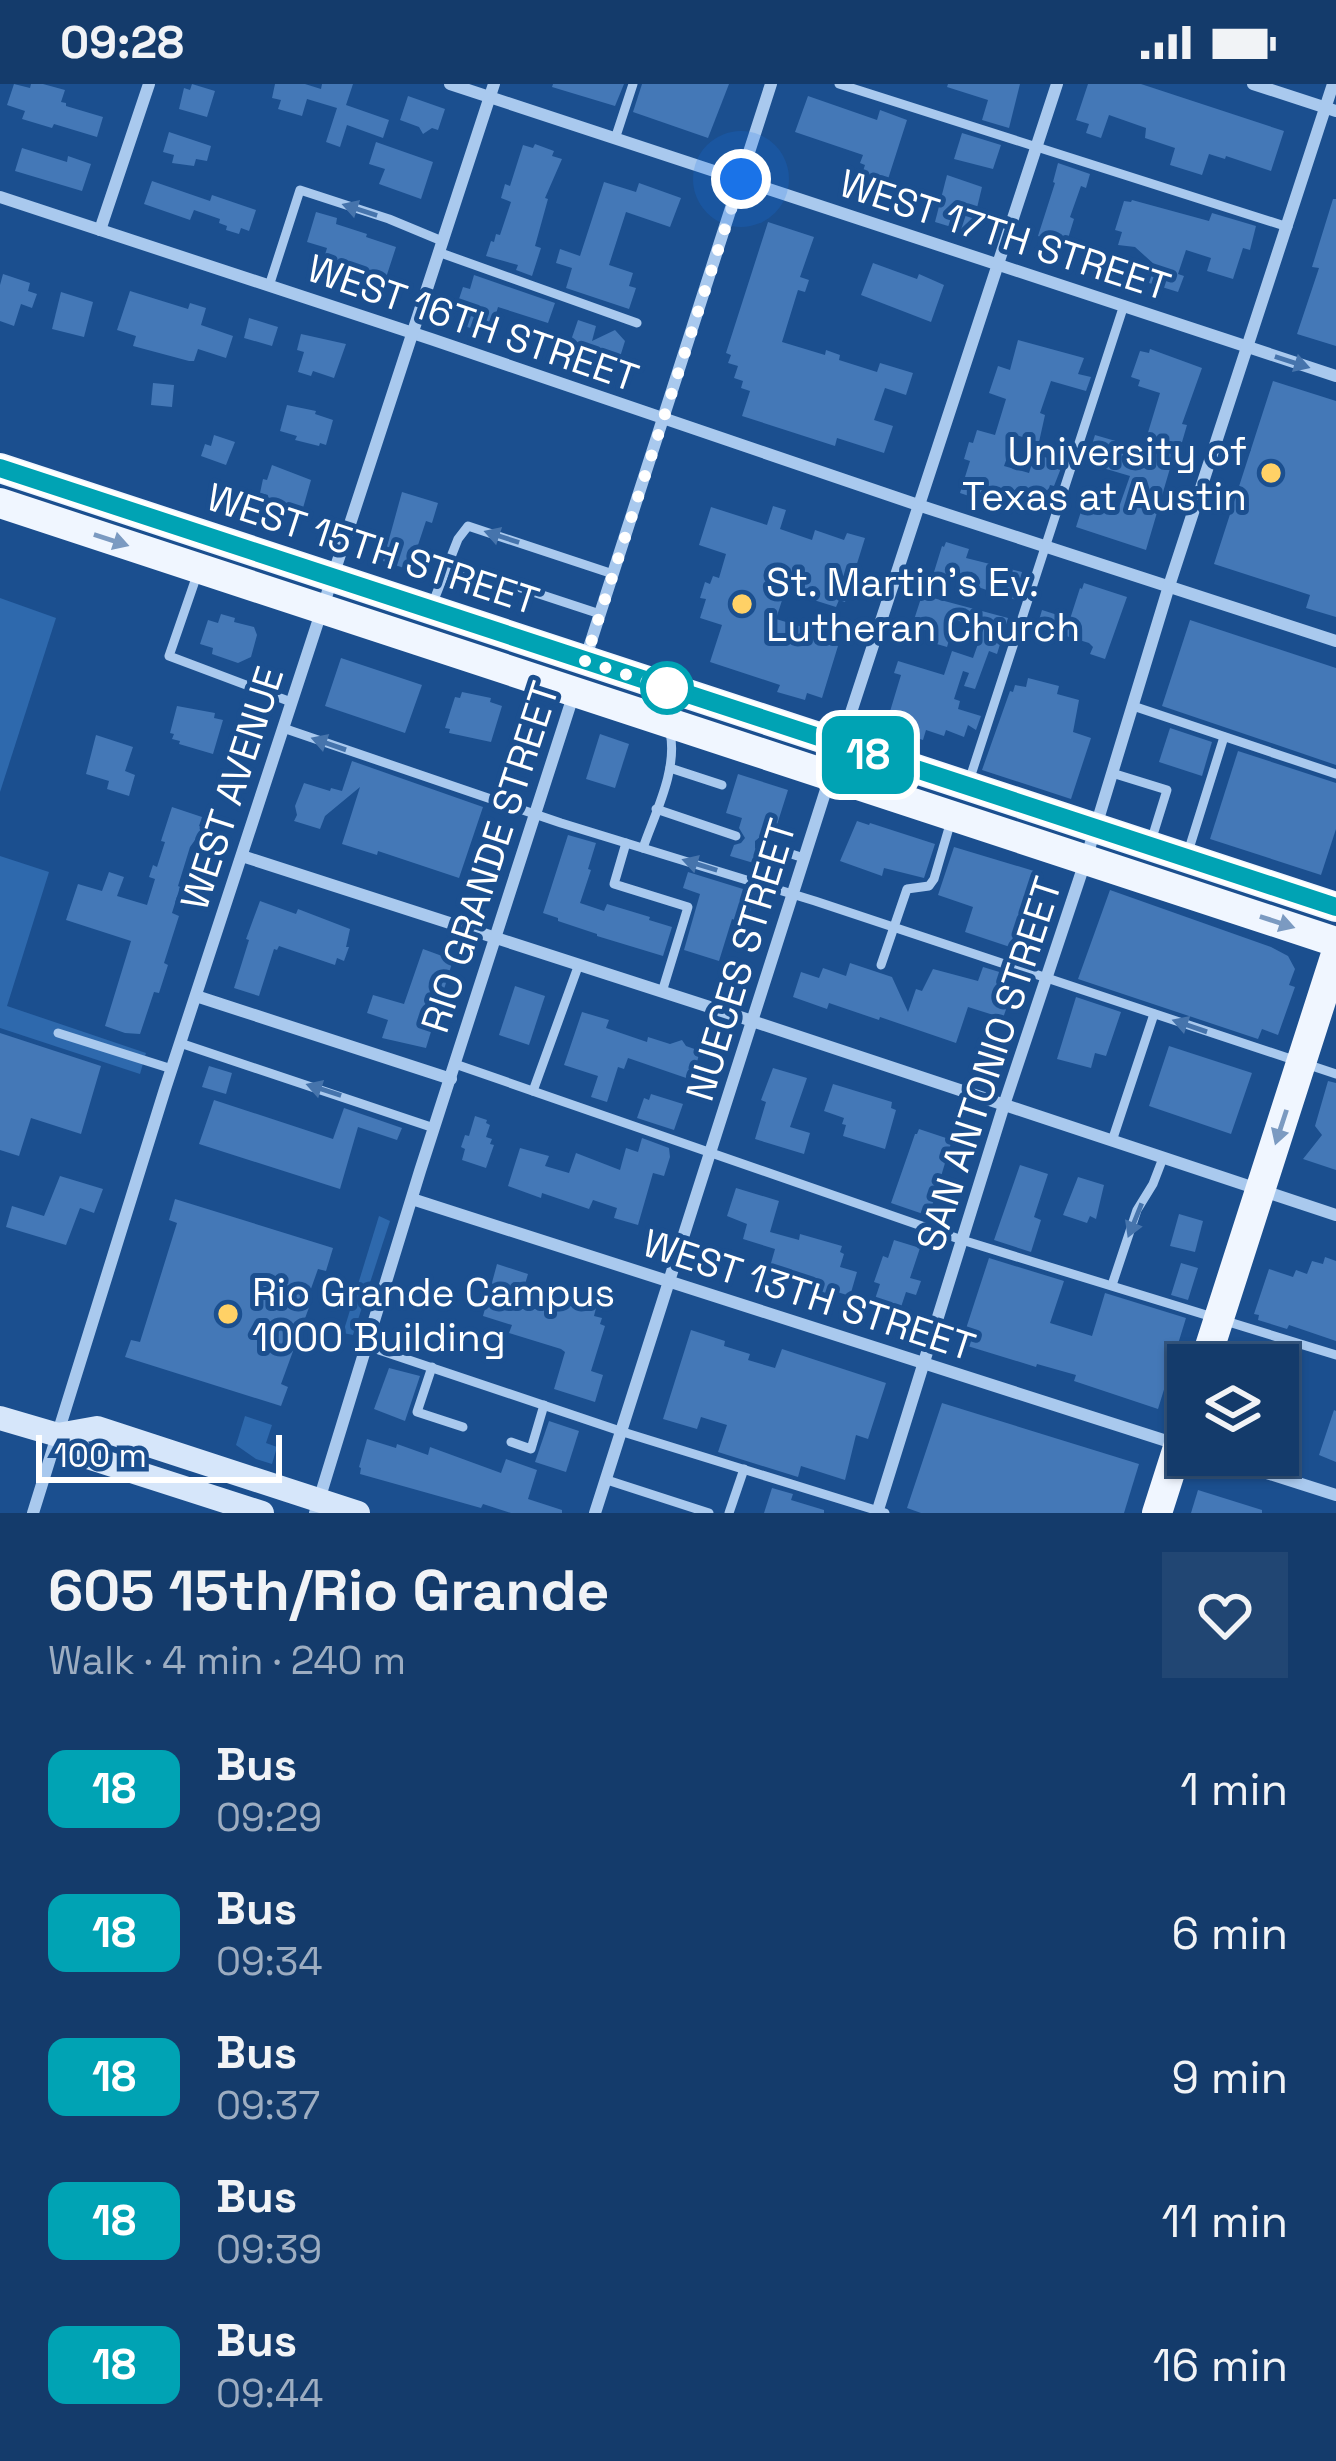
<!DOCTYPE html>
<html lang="en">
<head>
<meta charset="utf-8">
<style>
  body { margin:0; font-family:"Space Grotesk",sans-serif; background:#214673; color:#f1f3f6; height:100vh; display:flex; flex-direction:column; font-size:45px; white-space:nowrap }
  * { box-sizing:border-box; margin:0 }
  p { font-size:39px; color:#9dadc1 }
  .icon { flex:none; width:66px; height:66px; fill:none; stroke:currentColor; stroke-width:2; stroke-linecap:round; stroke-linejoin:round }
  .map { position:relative; height:1429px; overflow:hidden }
  .side { display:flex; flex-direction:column; background:#143b6b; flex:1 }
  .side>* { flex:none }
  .badge { padding:0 24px; border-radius:18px; font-size:42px; line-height:78px }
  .controls { position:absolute; left:1167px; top:1260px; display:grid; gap:24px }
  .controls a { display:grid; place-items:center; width:132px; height:132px; border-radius:0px; background:#143b6b; box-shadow:0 3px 9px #0004,0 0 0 3px #33557e; font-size:60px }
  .scale { position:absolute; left:36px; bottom:30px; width:246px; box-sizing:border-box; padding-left:12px; border:6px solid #fff; border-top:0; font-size:33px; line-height:42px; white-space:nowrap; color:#fff; -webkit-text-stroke:9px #1b4f8f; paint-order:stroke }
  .you { position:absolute; width:60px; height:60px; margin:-30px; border:9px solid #fff; border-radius:50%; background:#1a73e8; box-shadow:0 0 0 18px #1a73e833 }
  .map>.badge { position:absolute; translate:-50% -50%; box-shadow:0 0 0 6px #fff }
  .round { display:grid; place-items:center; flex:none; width:126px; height:126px; border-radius:0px; background:#214673 }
  .summary { display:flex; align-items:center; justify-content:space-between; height:204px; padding:0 48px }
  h1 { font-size:57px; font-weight:800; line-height:90px }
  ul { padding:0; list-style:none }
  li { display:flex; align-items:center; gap:36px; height:144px; padding:0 48px }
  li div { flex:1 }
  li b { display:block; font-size:45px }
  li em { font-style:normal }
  li .badge { min-width:132px; font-weight:700; text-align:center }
  .status { display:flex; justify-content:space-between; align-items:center; height:84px; padding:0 60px; background:#143b6b; direction:ltr }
  .status svg { height:33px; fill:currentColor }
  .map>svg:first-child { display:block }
  .green { fill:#2e69ad }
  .building { fill:#4478b7 }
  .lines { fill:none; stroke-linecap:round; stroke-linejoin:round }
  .service { stroke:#a9c9ee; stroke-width:9 }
  .minor { stroke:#a9c9ee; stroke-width:12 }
  .secondary { stroke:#d6e6fa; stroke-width:24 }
  .primary { stroke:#f0f6ff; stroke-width:30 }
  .oneway { fill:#4674ac }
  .oneway2 { fill:#7b9ac1 }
  .line-casing { stroke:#fff; stroke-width:27 }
  .line { stroke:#00a3b4; stroke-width:18 }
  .walk { stroke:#fff; stroke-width:12; stroke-dasharray:0 21.6 }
  .poi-dot { fill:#ffd166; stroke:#1b4f8f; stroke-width:4.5 }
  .stop-dot { fill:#fff; stroke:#00a3b4; stroke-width:6 }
  .labels { text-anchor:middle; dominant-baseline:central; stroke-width:10; stroke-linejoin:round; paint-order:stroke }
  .street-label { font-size:39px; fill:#fff; stroke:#1b4f8f }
  .poi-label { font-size:39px; fill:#fff; stroke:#1b4f8f; text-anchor:start }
</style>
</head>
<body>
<div class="status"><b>09:28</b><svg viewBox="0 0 49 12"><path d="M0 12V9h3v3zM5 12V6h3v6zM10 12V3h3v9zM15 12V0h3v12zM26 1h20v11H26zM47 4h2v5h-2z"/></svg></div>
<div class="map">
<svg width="1336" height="1429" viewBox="0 0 1336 1429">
  <rect width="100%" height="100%" fill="#1b4f8f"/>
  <g class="green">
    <polygon points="0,514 56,534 0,708"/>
    <polygon points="0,772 49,788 7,922 146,969 140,990 0,944"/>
    <polygon points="379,1132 390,1137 353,1251 343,1249"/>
    <polygon points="245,1332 272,1341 266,1359 277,1363 272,1380 256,1375 236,1361"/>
  </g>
  <g class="building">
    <polygon points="14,0 30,4 31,0 43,0 65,6 61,18 66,19 66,22 103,33 97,53 54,40 52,44 22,35 25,27 7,21"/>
    <polygon points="192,0 215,7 207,33 179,25 184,4 190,6"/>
    <polygon points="275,0 305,0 321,5 322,0 353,0 346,21 389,36 383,54 347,41 340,63 326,58 337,24 307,15 302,32 278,25 281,16 272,14"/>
    <polygon points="553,0 624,0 615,22 552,3"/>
    <polygon points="642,0 729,0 708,54 633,28"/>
    <polygon points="948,0 1020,0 1009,44 982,36 988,16 947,3"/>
    <polygon points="1088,0 1141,0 1284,47 1271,87 1226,72 1225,75 1209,70 1202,91 1170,81 1175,64 1145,54 1146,44 1109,31 1101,54 1086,49 1089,40 1076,36"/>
    <polygon points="408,12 445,25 438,46 432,44 423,50 419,43 400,36"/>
    <polygon points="808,12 877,36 880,26 907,36 880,120 855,111 865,81 860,79 863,71 795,48"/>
    <polygon points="169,48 211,62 207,77 196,75 194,82 172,79 174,71 163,68"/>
    <polygon points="962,49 1001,61 993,85 954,75"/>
    <polygon points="376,58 433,78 421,115 379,100 385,85 369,80"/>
    <polygon points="535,60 554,67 552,72 562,75 545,114 548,115 535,162 541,164 532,192 516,186 518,181 486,172 491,157 494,158 496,150 500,151 511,118 501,114 505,100 510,102 523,61 533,64"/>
    <polygon points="22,64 67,78 68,72 91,80 82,107 15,87"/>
    <polygon points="1058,79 1090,90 1086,104 1081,102 1070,133 1074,135 1066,161 1038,152 1055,99 1053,98"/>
    <polygon points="947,91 982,103 971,149 935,138"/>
    <polygon points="152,97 210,117 212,111 256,126 249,147 241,144 239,150 226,146 227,142 219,139 220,135 194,126 190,136 144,120"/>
    <polygon points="604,98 636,108 639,99 681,114 670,143 626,128 609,181 633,189 629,202 636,204 629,225 566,204 572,184 556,179 560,165 580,172"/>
    <polygon points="1333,115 1336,115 1336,262 1297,250 1319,184 1312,183"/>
    <polygon points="1132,116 1209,137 1212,129 1256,142 1250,166 1243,164 1233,195 1207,187 1211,174 1186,166 1178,190 1184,192 1178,208 1149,199 1155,181 1135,163 1118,161 1122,148 1115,146 1124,117 1131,118"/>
    <polygon points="316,128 337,134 336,140 367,150 366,153 396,163 381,209 319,191 327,164 307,158"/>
    <polygon points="768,138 814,153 800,193 809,196 805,208 798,206 782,258 825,271 826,266 840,271 839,276 877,288 880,279 913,289 906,311 885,304 874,336 893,342 884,369 837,354 835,362 742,332 750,307 741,304 743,297 734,294 738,282 728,279 731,271 726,269"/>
    <polygon points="873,179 917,195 919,190 944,201 931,238 861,211"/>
    <polygon points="3,190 30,199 28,207 37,210 32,224 21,220 14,242 0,237 0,201"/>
    <polygon points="474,191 555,219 548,239 498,223 490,250 464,242 465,237 459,230 463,219 458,218 463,203 470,205"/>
    <polygon points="130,207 188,225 190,219 206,224 201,241 233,252 226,274 198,265 194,277 189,277 133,262 136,252 117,246"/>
    <polygon points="61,208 93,218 84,253 52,245"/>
    <polygon points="249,234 278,243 272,262 244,254"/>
    <polygon points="578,236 596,242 592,257 615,246 625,257 620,273 613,279 584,270 585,267 569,262"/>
    <polygon points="301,250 346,260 334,294 313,287 311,292 298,288 304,268 297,266"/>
    <polygon points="1018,256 1084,274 1078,290 1091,293 1086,307 1051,297 1040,329 1045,331 1039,358 1016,351 1009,368 1004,382 1029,389 1035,370 1063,379 1054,402 1050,401 1044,420 1021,415 1019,420 987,410 984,417 960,409 970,377 964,375 969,358 973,359 977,346 995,351 1006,315 989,309 998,282 1010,286"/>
    <polygon points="1150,265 1202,284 1182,340 1187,341 1180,365 1176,364 1146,466 1076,443 1085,415 1118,426 1130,392 1086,379 1095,351 1143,365 1160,309 1138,302 1140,296 1131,293 1140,267 1149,269"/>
    <polygon points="1273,297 1336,317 1336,533 1306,524 1310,511 1214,480"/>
    <polygon points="153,299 174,301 172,323 151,321"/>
    <polygon points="287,321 316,327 315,330 333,336 326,361 320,359 319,362 295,356 297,352 280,347"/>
    <polygon points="214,351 235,358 226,381 201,372 205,360 211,362"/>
    <polygon points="272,381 311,396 303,424 285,419 284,424 266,419 268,411 260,409 263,395 267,396"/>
    <polygon points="402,408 438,419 432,439 426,437 417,464 434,469 429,485 421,482 419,489 383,477"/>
    <polygon points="773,422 786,426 780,445 812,456 815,446 844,456 847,449 865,454 845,518 839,516 836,523 785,507 776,535 826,550 824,558 838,562 822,614 807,609 805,616 777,608 780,601 710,578 722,541 700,534 706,515 700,514 705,498 710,500 713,492 719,494 726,470 699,461 711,423 767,441"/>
    <polygon points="946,458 969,465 966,474 1022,488 1020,495 1023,496 1016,516 934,488 942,462 944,463"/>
    <polygon points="1084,499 1127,513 1105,575 1090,570 1093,563 1089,559 1037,543 1042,526 1070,535 1080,504 1082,505"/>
    <polygon points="922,511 1008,534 997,570 989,567 975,605 964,602 969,589 963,587 954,615 960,617 958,625 981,632 976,646 968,641 964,653 946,646 944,652 926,646 923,656 885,644 901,591 894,589 898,577 944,591 952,567 973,574 984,543 955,536 947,563 930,558 933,548 912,542"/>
    <polygon points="221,530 235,534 234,538 254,543 257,551 251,573 238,579 212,570 213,564 200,560 208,536 218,539"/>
    <polygon points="1190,536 1336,584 1336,681 1162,622"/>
    <polygon points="341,574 422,601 405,649 325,622"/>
    <polygon points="1028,594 1059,602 1057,610 1079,616 1073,648 1091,654 1071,715 982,686 1010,607 1013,608 1015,601 1026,603"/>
    <polygon points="462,608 491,614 490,618 502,622 491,658 449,649 450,645 445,644 455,613 460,614"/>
    <polygon points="177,622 215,629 214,634 223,636 213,670 179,660 180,657 172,655 174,650 170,649"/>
    <polygon points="1170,644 1212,658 1202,692 1159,678"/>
    <polygon points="600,650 629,660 615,704 586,695"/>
    <polygon points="96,651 133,663 125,687 135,691 129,712 107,705 109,697 86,690"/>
    <polygon points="1238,667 1336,699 1336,745 1321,791 1210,755"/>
    <polygon points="352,677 483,723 459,794 378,767 377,771 342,760 360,703 325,732 320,745 294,737 297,731 295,722 304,699 330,707 331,704 342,707"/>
    <polygon points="738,690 788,706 775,747 768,745 766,752 760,753 755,757 755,764 760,770 757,780 730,772 734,761 741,759 745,754 739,744 742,734 726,729"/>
    <polygon points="172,723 202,733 199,742 203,744 199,757 195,756 190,763 178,802 180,803 172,829 179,832 164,879 168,881 159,909 154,908 140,950 125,949 105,942 131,857 66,836 78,800 102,807 109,788 124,793 117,812 147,821 155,795 149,793 153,781 157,783 165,758 161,757"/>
    <polygon points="857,737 869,741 870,739 935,760 924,794 884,784 882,792 840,777"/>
    <polygon points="568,751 596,759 588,785 591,786 580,819 604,827 607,820 650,833 649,836 672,843 663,872 597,852 597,850 558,837 558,834 543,829"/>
    <polygon points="954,763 1034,787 1010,863 965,848 973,823 938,811"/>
    <polygon points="688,788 756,809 746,840 732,835 719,877 684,866 700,810 683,804"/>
    <polygon points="1110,806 1271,863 1288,872 1295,885 1289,901 1295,903 1278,951 1262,945 1258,955 1078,895"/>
    <polygon points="260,817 296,830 298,825 350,845 346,863 349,863 344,877 337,874 335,881 279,862 277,866 274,865 259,912 234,904 249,856 246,855"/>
    <polygon points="423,865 453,876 426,964 382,954 388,936 367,929 373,911 404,920"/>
    <polygon points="850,879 892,893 908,928 916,905 922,907 933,885 978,897 983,883 1006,890 1000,908 1011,911 1003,934 968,923 956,959 880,933 879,936 829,919 827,925 793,913 801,888 819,894 823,884 846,892"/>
    <polygon points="515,902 545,912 529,961 499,951"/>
    <polygon points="1076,913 1121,928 1106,972 1095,969 1091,984 1057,975"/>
    <polygon points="582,928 609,936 606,944 647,958 648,953 670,960 682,956 686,962 700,967 692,996 628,974 624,985 618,983 607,1018 591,1013 598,992 564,981"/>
    <polygon points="0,949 101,982 81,1050 31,1034 19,1072 0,1066"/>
    <polygon points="1169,962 1252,989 1231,1050 1149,1022"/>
    <polygon points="209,982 232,989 226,1010 202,1003"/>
    <polygon points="773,984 807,994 790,1043 810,1049 804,1070 755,1055 766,1018 761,1016"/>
    <polygon points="1328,997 1336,999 1336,1086 1303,1075 1322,1051 1315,1042"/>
    <polygon points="833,1000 892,1018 891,1024 896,1026 885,1065 843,1052 846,1041 842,1040 844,1034 824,1027"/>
    <polygon points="651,1010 683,1020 674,1046 637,1034 644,1014 649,1016"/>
    <polygon points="214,1016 333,1055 344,1024 402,1044 397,1056 358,1043 340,1105 199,1060"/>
    <polygon points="475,1032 487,1036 486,1039 490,1041 486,1053 492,1055 490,1060 494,1061 486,1084 462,1076 465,1065 461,1063 465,1051 469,1052"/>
    <polygon points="919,1045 952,1056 929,1132 891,1119 915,1050 917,1050"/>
    <polygon points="642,1054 669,1064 670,1073 664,1092 653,1089 638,1141 614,1134 617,1124 593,1116 589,1125 542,1109 541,1114 508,1102 520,1064 549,1072 545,1082 569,1089 576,1069 620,1086 626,1064 638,1068"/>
    <polygon points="1020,1081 1048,1090 1034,1133 1041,1136 1031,1168 994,1156"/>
    <polygon points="60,1092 103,1105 94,1129 80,1124 66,1161 6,1143 12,1122 44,1132"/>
    <polygon points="1078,1093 1104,1101 1096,1135 1090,1132 1087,1139 1063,1131"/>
    <polygon points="736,1104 779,1117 770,1148 799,1156 800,1150 842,1162 840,1168 844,1170 840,1183 857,1188 850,1212 831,1206 829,1210 811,1204 813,1199 769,1186 775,1165 743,1155 747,1140 727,1132"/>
    <polygon points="175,1115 333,1164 326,1187 318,1185 307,1216 311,1218 281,1300 288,1303 281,1322 125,1273 131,1256 140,1258 177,1139 169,1136"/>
    <polygon points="1179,1130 1203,1137 1195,1168 1170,1162"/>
    <polygon points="894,1156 920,1164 910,1194 921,1197 916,1211 906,1208 899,1229 874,1218 880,1200 874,1198 883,1172 888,1174"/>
    <polygon points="1325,1173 1336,1177 1336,1257 1289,1241 1287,1245 1258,1236 1259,1231 1254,1230 1269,1185 1293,1193 1296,1186 1307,1190 1312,1177 1323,1180"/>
    <polygon points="989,1174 1064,1197 1050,1239 1092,1252 1105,1209 1186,1234 1158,1325 1074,1297 1076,1291 1037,1280 1036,1283 961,1260"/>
    <polygon points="1181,1179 1198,1184 1188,1216 1171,1211"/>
    <polygon points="497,1180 528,1190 523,1207 574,1223 576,1218 596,1224 594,1232 602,1234 600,1240 605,1242 591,1287 603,1291 595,1318 554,1305 565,1268 561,1265 509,1249 512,1241 483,1232"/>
    <polygon points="691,1246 725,1257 724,1262 750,1270 748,1276 775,1284 782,1265 886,1299 868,1355 856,1351 845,1396 801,1382 798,1393 718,1368 727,1341 701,1333 697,1345 663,1335"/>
    <polygon points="389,1284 420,1292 405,1337 374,1325"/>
    <polygon points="942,1319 1139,1380 1124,1429 921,1429 907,1424"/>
    <polygon points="1334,1326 1336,1327 1336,1378 1319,1371"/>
    <polygon points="549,1337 579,1347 566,1388 535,1378"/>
    <polygon points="367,1355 396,1364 397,1360 428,1371 430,1363 501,1389 506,1375 537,1386 528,1415 562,1426 562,1429 511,1429 483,1420 481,1424 360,1390 361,1384 359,1383"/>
    <polygon points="772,1404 793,1410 791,1416 824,1426 824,1429 764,1429"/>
    <polygon points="1198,1406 1262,1426 1262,1429 1191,1429"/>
  </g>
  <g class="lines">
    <g class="service">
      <polyline points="839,0 1288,143"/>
      <polyline points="615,55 633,0"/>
      <polyline points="438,168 637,239"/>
      <polyline points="269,202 300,106 389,135 442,157"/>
      <polyline points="448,480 600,530"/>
      <polyline points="197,491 169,572 291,618"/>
      <polyline points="432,521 458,455 468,442 613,490"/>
      <polyline points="1133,622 1336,690"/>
      <polyline points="283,644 561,739 815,817 1336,990"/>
      <polyline points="670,684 722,701"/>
      <polyline points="1112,689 1167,706 1152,754"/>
      <polyline points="969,697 1124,221"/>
      <polyline points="656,725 736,752"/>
      <polyline points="626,759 614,800 688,823 662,908"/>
      <polyline points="763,761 804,774"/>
      <path d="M 643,764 C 655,729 678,686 670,648"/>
      <polyline points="1188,768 1224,653"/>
      <polyline points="881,881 907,805 929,802 934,795 951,737"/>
      <polyline points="58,949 172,985"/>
      <polyline points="180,959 434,1044"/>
      <polyline points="455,980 962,1156 1336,1271"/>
      <polyline points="533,1007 579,880"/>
      <polyline points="1112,1057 1154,930"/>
      <polyline points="1112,1201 1137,1126 1153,1100 1163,1074"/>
      <polyline points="367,1262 623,1348 885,1429"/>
      <polyline points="432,1283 417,1328 463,1343"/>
      <polyline points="511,1358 531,1365 544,1321"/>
      <polyline points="607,1396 709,1429"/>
      <polyline points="1288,1396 1296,1374"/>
      <polyline points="729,1429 744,1385"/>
    </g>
    <g class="minor">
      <polyline points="450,0 1336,292"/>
      <polyline points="1253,0 1336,27"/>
      <polyline points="0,113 431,255 918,421 1336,557"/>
      <polyline points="100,146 149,0"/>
      <polyline points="585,576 771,0"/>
      <polyline points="840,662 1057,0"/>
      <polyline points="242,772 725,928 1336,1131"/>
      <polyline points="196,912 451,995"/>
      <polyline points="412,1115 1176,1360"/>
      <polyline points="1210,1371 1336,1411"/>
      <polyline points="33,1429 165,1005 494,0"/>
      <polyline points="315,1429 420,1087 575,606"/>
      <polyline points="595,1429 830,693"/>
      <polyline points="877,1429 1004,1021 1086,775 1169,502 1333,0"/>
    </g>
    <g class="secondary">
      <polyline points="0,1334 58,1351 88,1373 262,1429"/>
      <polyline points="58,1351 97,1344 358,1429"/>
    </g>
    <g class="primary">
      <polyline points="0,384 1336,823"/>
      <polyline points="0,419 1336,858"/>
      <polyline points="1204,1281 1336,870"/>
      <polyline points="1157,1429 1188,1332"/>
    </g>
  </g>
  <defs><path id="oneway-solid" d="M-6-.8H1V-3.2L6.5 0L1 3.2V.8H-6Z" transform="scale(3)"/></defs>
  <g class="oneway">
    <use href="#oneway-solid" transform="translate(360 126) rotate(-162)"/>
    <use href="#oneway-solid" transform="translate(1292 278) rotate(18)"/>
    <use href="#oneway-solid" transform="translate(502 453) rotate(-162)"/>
    <use href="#oneway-solid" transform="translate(329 660) rotate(-161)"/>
    <use href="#oneway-solid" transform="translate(700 781) rotate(-163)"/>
    <use href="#oneway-solid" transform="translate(1190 942) rotate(-161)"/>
    <use href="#oneway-solid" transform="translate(324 1006) rotate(-162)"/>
    <use href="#oneway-solid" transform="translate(1135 1136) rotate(112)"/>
  </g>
  <g class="oneway2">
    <use href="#oneway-solid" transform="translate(111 456) rotate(18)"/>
    <use href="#oneway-solid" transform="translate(1277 838) rotate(18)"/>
    <use href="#oneway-solid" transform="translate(1281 1043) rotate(108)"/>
  </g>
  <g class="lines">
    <g class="line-casing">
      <polyline id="line" points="0,384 1336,823"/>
    </g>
    <use href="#line" class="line"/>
    <polyline class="walk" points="667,604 585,577 741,95"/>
  </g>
  <g class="poi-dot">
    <circle cx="1271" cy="389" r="12"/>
    <circle cx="742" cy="520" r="12"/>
    <circle cx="228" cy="1230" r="12"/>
  </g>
  <circle class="stop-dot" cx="667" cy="604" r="24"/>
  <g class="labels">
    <g class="street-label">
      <text transform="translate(1005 151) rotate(18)">WEST 17TH STREET</text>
      <text transform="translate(473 239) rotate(19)">WEST 16TH STREET</text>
      <text transform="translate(373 465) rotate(18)">WEST 15TH STREET</text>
      <text transform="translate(232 704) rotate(-72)">WEST AVENUE</text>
      <text transform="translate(490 773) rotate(-72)">RIO GRANDE STREET</text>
      <text transform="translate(741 876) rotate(-73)">NUECES STREET</text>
      <text transform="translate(989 980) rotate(-72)">SAN ANTONIO STREET</text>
      <text transform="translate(809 1211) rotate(18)">WEST 13TH STREET</text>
    </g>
    <g class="poi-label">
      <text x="1247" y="367" text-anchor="end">University of<tspan x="1247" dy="45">Texas at Austin</tspan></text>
      <text x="766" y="498">St. Martin's Ev.<tspan x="766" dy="45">Lutheran Church</tspan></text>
      <text x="252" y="1208">Rio Grande Campus<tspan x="252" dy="45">1000 Building</tspan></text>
    </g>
  </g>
</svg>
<div class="controls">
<a><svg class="icon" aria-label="layers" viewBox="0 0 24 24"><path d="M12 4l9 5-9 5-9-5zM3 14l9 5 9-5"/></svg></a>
</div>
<div class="scale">100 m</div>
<div class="you" style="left:741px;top:95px"></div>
<b class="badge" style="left:868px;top:671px;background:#00a3b4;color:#fff">18</b>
</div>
<section class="side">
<div class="summary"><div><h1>605 15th/Rio Grande</h1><p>Walk · 4 min · 240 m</p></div><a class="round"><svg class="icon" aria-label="heart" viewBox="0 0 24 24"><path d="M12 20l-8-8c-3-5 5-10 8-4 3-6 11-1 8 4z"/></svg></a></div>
<ul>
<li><span class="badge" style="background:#00a3b4;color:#fff">18</span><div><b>Bus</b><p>09:29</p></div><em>1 min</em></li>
<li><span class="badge" style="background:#00a3b4;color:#fff">18</span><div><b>Bus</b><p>09:34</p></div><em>6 min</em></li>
<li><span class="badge" style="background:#00a3b4;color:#fff">18</span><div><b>Bus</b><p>09:37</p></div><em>9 min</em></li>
<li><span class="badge" style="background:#00a3b4;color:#fff">18</span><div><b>Bus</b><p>09:39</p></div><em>11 min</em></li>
<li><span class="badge" style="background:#00a3b4;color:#fff">18</span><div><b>Bus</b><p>09:44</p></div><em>16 min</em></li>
</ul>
</section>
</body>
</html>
